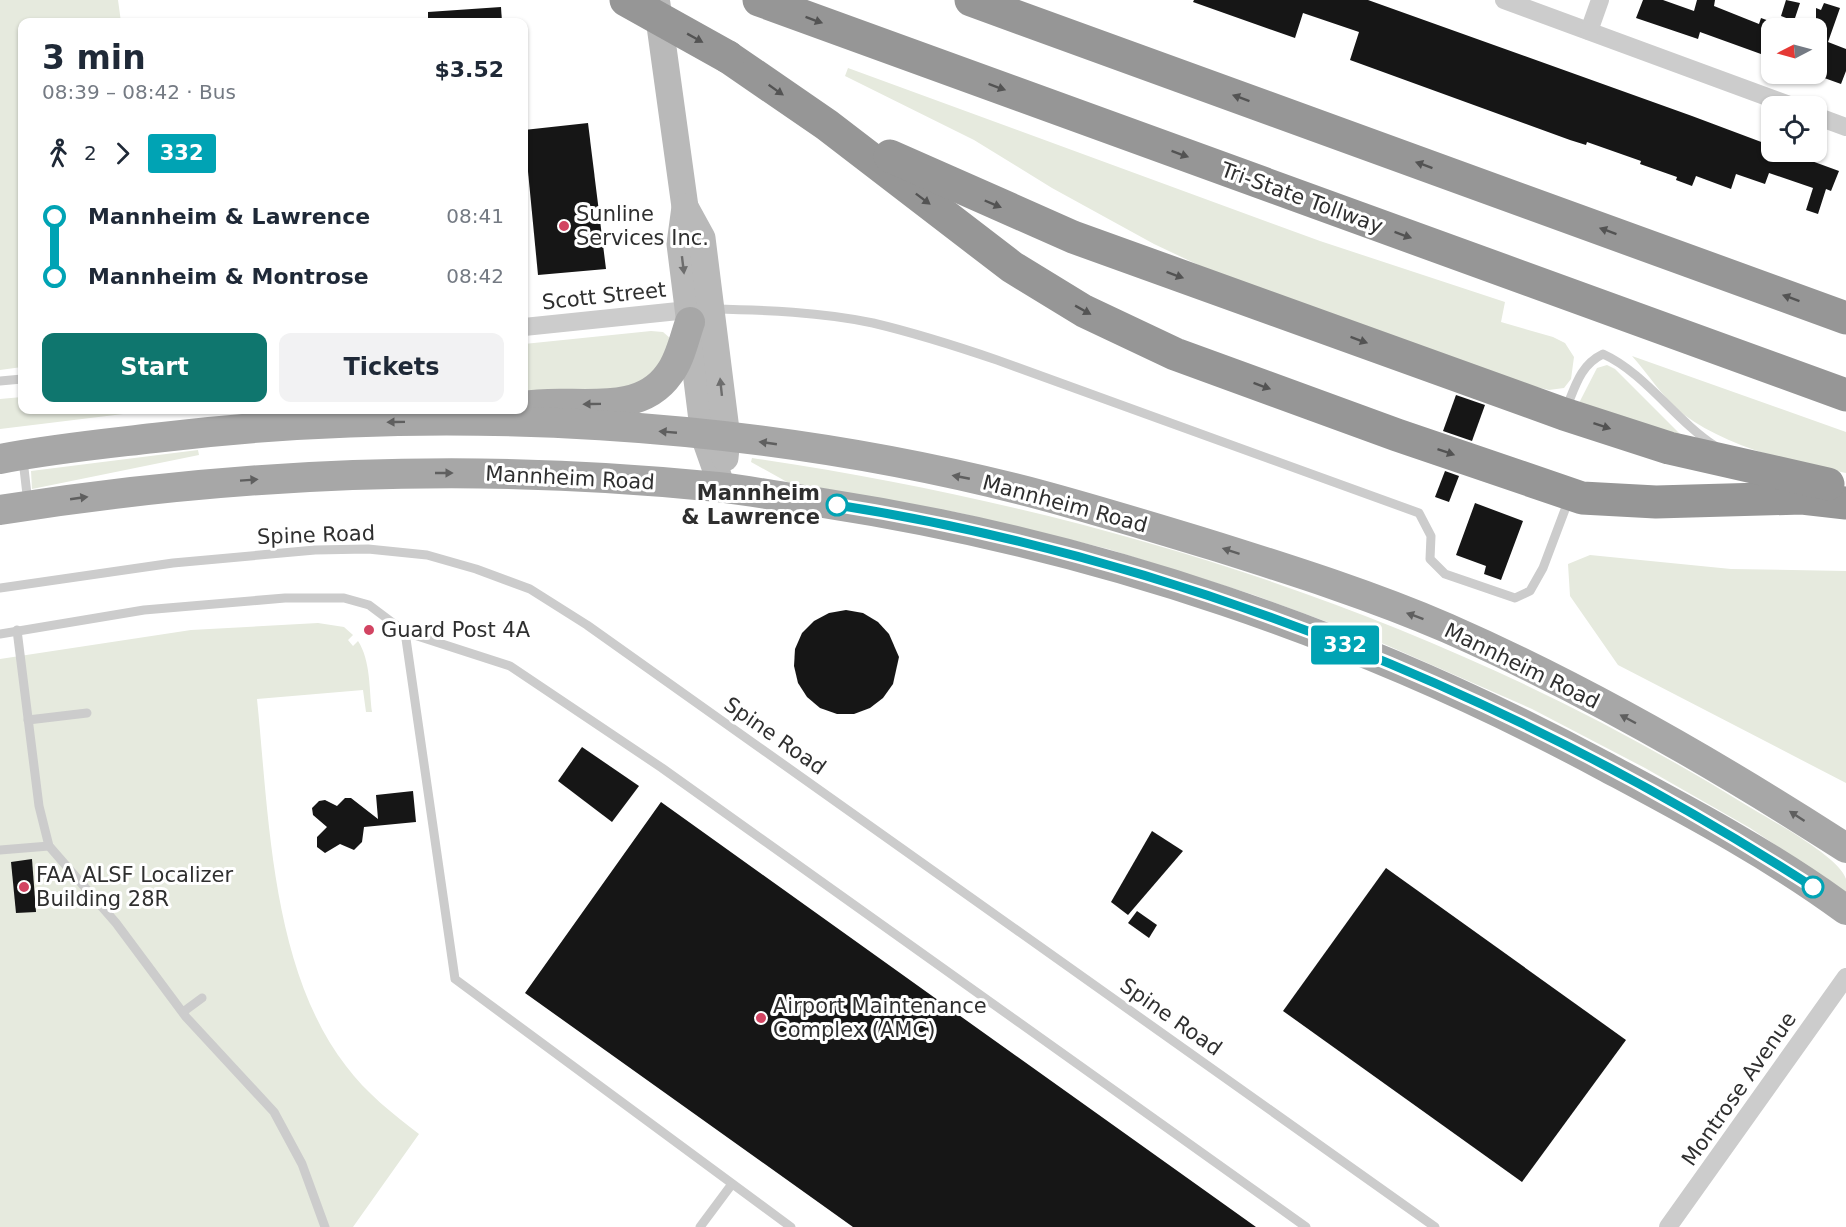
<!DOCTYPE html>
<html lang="en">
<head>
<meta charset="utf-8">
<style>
  body { margin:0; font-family:"DejaVu Sans",sans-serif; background:#f2f2f3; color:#1f2937; height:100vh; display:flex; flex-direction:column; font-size:22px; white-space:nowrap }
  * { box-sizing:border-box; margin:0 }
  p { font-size:20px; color:#747a83 }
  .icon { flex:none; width:33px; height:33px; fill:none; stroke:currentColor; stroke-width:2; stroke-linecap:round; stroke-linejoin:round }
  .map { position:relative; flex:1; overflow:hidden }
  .side { position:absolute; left:18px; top:18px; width:510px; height:396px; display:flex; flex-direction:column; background:#fff; border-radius:12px; box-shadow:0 2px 4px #0004 }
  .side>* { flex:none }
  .badge { padding:0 12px; border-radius:4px; font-size:21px; line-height:39px }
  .needle { width:39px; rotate:264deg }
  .buttons { position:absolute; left:1761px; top:18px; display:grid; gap:12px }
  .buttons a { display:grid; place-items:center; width:66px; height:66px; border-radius:12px; background:#fff; box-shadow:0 2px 4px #0004; font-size:30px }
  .map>.badge { position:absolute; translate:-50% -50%; box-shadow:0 0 0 3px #fff }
  .legs { display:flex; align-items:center; gap:9px; height:66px; padding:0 24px; font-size:20px }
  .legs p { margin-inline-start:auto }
  .summary { display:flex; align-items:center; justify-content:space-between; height:102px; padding:0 24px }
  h1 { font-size:33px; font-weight:700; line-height:45px }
  .primary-button { display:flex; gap:12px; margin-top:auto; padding:12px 24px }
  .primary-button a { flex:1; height:69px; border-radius:12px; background:#0f766e; color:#fff; font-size:24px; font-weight:700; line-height:69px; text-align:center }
  .primary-button a+a { background:#f2f2f3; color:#1f2937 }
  ul { padding:0 24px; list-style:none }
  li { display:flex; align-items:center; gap:21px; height:60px; font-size:22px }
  li i { display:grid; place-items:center; width:9px; height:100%; margin:0 8px; background:currentColor }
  li i::after { content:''; width:15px; height:15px; margin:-8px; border:4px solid; border-radius:50%; background:#fff }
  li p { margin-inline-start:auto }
  li:first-child i { background:linear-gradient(#0000 50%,currentColor 0) }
  li:last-child i { background:linear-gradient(currentColor 50%,#0000 0) }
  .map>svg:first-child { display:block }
  .green { fill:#e6eade }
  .building { fill:#161616 }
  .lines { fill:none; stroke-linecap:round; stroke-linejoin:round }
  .lane { stroke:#ccc; stroke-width:9 }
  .street { stroke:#ccc; stroke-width:18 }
  .secondary { stroke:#b9b9b9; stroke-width:27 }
  .primary { stroke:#a7a7a7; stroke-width:30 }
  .highway { stroke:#969696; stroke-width:33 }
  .highway-bridge { stroke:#969696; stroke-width:33 }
  .oneway { fill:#535353 }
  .oneway2 { fill:#6d6d6d }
  .oneway3 { fill:#5f5f5f }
  .line-1-casing { stroke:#fff; stroke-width:14 }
  .line-1 { stroke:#00a3b4; stroke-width:9 }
  .poi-dot { fill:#d24462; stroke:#fff; stroke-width:2 }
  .stop-1-dot { fill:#fff; stroke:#00a3b4; stroke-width:3 }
  .labels { text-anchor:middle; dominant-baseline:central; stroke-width:6; stroke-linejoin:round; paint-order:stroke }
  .street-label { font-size:21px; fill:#2f2f2f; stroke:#fff }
  .poi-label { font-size:21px; fill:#2f2f2f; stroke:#fff; text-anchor:start }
  .stop-label { font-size:21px; font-weight:bold; fill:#2f2f2f; stroke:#fff; text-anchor:end }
</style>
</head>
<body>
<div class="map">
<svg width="1846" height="1227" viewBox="0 0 1846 1227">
  <rect width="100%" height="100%" fill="#fff"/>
  <g class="green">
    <polygon points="0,0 118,0 121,22 22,22 22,367 0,370"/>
    <polygon points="848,68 1320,241 1505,302 1501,322 1553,337 1565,343 1574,357 1571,379 1564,388 1549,390 1520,383 1209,270 1154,244 1052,188 974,140 845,76"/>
    <polygon points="651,331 663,332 671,339 663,370 626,389 524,393 524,344"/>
    <path d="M 1632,356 L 1846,432 L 1846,473 C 1793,463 1727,447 1683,414 C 1664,399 1648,374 1632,356 Z"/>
    <polygon points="1607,365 1615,369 1684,438 1579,403 1597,368"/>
    <polygon points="22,397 22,410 156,410 0,429 0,399"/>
    <polygon points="198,450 199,455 32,489 31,471"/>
    <path d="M 752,458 C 1105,510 1441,616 1746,805 C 1767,818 1839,856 1846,879 C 1846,883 1846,888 1846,892 L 1750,828 L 1645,768 L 1532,709 L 1368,637 L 1254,595 L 1108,549 L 960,513 L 787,482 L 751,462 Z"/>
    <polygon points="1590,555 1731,569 1846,571 1846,783 1618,665 1570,596 1568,564"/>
    <path d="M 318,623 L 344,627 L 353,635 L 348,640 L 353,646 L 358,641 C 371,661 369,690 372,712 L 366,712 L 363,690 L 257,699 C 269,816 271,969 346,1066 C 366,1093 393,1114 419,1134 L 353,1227 L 0,1227 L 0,659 L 191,630 Z"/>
  </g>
  <g class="building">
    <polygon points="1194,0 1368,0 1692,116 1772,146 1772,152 1787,152 1839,171 1831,191 1826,189 1818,214 1806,210 1813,188 1769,173 1765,184 1736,174 1731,189 1696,176 1692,186 1676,180 1677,177 1640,164 1641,161 1587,142 1586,145 1570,140 1350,60 1359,32 1303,13 1295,38 1193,2"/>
    <polygon points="1643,0 1663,0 1694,11 1697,0 1715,0 1714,6 1759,24 1761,18 1772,22 1772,58 1700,32 1698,39 1636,18"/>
    <polygon points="1786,0 1800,3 1794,21 1781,16"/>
    <polygon points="1824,3 1840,8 1828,42 1846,49 1846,71 1841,84 1816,75 1816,8 1821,10"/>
    <polygon points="501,7 502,22 428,22 428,12"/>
    <polygon points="588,123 606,269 538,275 524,130"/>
    <polygon points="1456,395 1485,405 1472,441 1443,431"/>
    <polygon points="1445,471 1459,476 1449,502 1435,497"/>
    <polygon points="1475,503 1523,521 1501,580 1484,574 1486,566 1456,555"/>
    <polygon points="846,610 863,613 878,622 889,634 899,657 893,684 883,698 870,708 854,714 837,714 820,708 807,697 798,683 794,666 795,649 802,633 814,621 829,613"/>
    <polygon points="582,747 639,786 612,822 558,781"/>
    <polygon points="413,791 416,822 364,827 362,842 354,850 340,844 325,853 317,847 317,837 327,827 313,815 312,808 319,801 325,800 337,806 345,798 351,798 378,819 376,795"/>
    <polygon points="661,802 942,1003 1256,1227 853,1227 525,993"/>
    <polygon points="1152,831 1183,851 1128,915 1111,902"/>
    <polygon points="32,859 36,912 16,913 11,862"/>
    <polygon points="1386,868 1626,1040 1522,1182 1283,1011"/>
    <polygon points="1137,911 1157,925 1149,938 1128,923"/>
  </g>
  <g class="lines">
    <g class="lane">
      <path d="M 712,309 C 765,310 821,312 873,323 C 915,333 956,346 997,360 L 1419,513 L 1431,536 L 1430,559 L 1445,574 L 1515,598 L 1530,591 L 1543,568 L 1569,499"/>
      <polyline points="0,381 22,379"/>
      <path d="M 1566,409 C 1575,387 1580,365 1603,354 C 1645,373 1675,420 1715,446"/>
      <polyline points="23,460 28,503"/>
      <polyline points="0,588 173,563 315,550 368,549 427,555 476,569 530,589 587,625 1435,1227"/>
      <polyline points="17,630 39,806 49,846 116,923 186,1017 274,1112 302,1164 325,1227"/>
      <polyline points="405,632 455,979 791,1227"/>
      <polyline points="0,634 144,610 285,598 344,598 369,605 405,632 510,666 662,768 1306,1227"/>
      <polyline points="28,720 87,713"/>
      <polyline points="0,850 49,846"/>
      <polyline points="183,1012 202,998"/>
      <polyline points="700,1227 732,1184"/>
    </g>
    <g class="street">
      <polyline points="1504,0 1792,106"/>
      <polyline points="1589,31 1600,0"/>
      <polyline points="1816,116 1846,127"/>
      <polyline points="524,327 688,310"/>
      <polyline points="1668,1227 1846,977"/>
    </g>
    <g class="secondary">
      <polyline points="657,4 685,207 680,244 704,436 722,487"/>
      <polyline points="685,207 702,238 727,438 725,458"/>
    </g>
    <g class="primary">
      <path d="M 524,406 C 570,397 637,420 669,374 C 680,360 684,339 690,322"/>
      <path d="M 0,459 C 51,449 103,444 154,438 C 445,403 757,420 1041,495 C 1100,511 1159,529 1218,547 C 1294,571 1373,596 1447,628 C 1586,689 1719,766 1846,848"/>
      <path d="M 0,510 C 238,472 478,462 718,487 C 753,491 788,498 823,503 C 1096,545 1361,635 1604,766 C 1686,810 1770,854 1846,910"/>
    </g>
    <g class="highway">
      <polyline points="759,0 1846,395"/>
      <polyline points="971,0 1846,318"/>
      <polyline points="728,57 827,125 1012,267 1084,311 1175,354 1397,435 1582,498 1656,502 1802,498 1846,503"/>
      <polyline points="890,156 1073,237 1564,414 1669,448 1828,484"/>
    </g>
    <polyline class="highway-bridge" points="626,0 728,57"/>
  </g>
  <defs><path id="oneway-solid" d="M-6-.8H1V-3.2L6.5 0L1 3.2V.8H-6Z" transform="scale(1.5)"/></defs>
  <g class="oneway">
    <use href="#oneway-solid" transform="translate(814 20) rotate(20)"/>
    <use href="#oneway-solid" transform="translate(695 38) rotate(29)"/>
    <use href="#oneway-solid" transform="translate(997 87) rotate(20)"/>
    <use href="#oneway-solid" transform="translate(776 90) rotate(35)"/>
    <use href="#oneway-solid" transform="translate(1241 98) rotate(-160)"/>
    <use href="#oneway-solid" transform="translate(1180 154) rotate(20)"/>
    <use href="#oneway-solid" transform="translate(1424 165) rotate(-160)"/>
    <use href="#oneway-solid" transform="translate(923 199) rotate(37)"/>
    <use href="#oneway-solid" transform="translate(993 204) rotate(23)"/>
    <use href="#oneway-solid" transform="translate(1608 231) rotate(-160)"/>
    <use href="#oneway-solid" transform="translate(1403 235) rotate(20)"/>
    <use href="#oneway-solid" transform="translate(1175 275) rotate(20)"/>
    <use href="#oneway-solid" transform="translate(1791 298) rotate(-160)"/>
    <use href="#oneway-solid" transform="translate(1083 310) rotate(29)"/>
    <use href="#oneway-solid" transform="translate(1359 340) rotate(20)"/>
    <use href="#oneway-solid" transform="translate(1262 386) rotate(20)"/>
    <use href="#oneway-solid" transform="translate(1602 426) rotate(18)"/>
    <use href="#oneway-solid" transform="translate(1446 452) rotate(19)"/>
  </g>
  <g class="oneway2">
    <use href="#oneway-solid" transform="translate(683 265) rotate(83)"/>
    <use href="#oneway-solid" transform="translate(721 387) rotate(-96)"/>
  </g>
  <g class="oneway3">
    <use href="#oneway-solid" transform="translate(592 404) rotate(179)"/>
    <use href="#oneway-solid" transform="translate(396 422) rotate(179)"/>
    <use href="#oneway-solid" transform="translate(668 432) rotate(-175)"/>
    <use href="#oneway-solid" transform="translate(768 443) rotate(-172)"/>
    <use href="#oneway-solid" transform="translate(444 473)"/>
    <use href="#oneway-solid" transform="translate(961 477) rotate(-169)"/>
    <use href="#oneway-solid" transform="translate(249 480) rotate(-4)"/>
    <use href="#oneway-solid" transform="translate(79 498) rotate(-8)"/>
    <use href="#oneway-solid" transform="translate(1231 551) rotate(-162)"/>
    <use href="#oneway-solid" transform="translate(1415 616) rotate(-160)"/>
    <use href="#oneway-solid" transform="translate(1628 719) rotate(-152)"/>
    <use href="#oneway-solid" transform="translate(1797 816) rotate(-147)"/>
  </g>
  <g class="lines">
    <g class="line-1-casing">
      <path id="line-1" d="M 837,505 C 1186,560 1517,697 1813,887"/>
    </g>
    <use href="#line-1" class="line-1"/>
  </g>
  <g class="poi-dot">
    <circle cx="564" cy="226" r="6"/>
    <circle cx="369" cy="630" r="6"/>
    <circle cx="24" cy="887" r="6"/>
    <circle cx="761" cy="1018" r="6"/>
  </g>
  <g class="stop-1-dot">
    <circle cx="837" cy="505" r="10"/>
    <circle cx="1813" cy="887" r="10"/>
  </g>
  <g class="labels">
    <g class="street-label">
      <text transform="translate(1302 198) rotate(20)">Tri-State Tollway</text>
      <text transform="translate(604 296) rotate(-6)">Scott Street</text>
      <text transform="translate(570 478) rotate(3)">Mannheim Road</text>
      <text transform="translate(1065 504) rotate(15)">Mannheim Road</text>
      <text transform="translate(316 535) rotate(-2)">Spine Road</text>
      <text transform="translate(1522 666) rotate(26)">Mannheim Road</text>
      <text transform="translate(775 736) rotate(35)">Spine Road</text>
      <text transform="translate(1171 1017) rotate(35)">Spine Road</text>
      <text transform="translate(1739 1089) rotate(-55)">Montrose Avenue</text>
    </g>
    <g class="poi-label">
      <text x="576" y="214">Sunline<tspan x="576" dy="24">Services Inc.</tspan></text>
      <text x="381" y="630">Guard Post 4A</text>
      <text x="36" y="875">FAA ALSF Localizer<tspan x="36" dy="24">Building 28R</tspan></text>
      <text x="773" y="1006">Airport Maintenance<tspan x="773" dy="24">Complex (AMC)</tspan></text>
    </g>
    <g class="stop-label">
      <text x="820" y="493">Mannheim<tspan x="820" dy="24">&amp; Lawrence</tspan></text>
    </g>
  </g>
</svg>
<div class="buttons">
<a><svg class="needle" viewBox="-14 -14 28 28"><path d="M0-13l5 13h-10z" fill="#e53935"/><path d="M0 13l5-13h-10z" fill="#747a83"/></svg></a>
<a><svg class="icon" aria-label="locate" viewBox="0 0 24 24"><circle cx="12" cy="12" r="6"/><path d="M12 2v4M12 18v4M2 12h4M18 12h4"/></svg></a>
</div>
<b class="badge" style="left:1345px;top:645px;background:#00a3b4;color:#fff">332</b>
<section class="side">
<div class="summary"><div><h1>3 min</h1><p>08:39 – 08:42 · Bus</p></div><b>$3.52</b></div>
<div class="legs"><svg class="icon" aria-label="walk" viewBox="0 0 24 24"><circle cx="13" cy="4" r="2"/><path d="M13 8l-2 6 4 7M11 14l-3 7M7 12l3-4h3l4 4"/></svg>2<svg class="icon" aria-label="forward" viewBox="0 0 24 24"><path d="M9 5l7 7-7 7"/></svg><b class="badge" style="background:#00a3b4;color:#fff">332</b></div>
<ul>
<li><i style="color:#00a3b4"></i><b>Mannheim &amp; Lawrence</b><p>08:41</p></li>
<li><i style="color:#00a3b4"></i><b>Mannheim &amp; Montrose</b><p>08:42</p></li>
</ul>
<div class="primary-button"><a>Start</a><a>Tickets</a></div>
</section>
</div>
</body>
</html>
